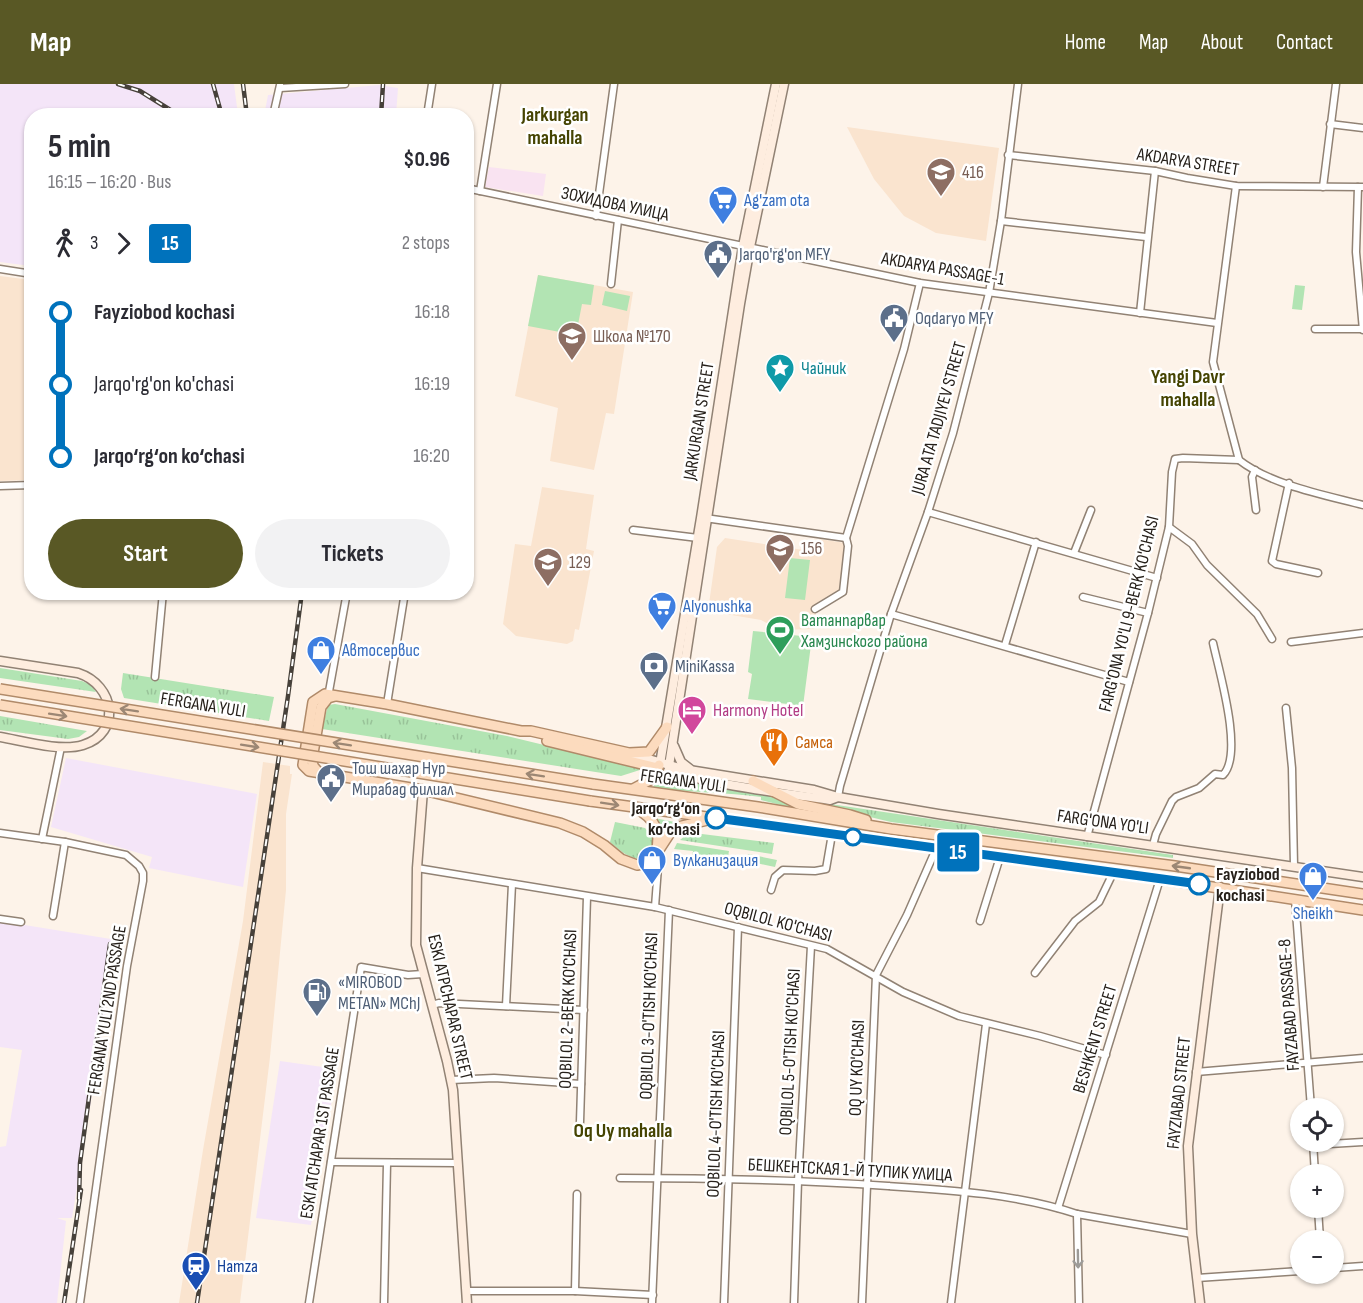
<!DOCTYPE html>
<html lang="en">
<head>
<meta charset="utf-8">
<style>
  body { margin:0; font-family:"Sofia Sans Condensed",sans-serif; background:#f2f2f3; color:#2b2b33; height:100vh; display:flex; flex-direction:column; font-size:22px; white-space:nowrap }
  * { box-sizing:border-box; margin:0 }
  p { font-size:20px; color:#7c7c81 }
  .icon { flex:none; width:33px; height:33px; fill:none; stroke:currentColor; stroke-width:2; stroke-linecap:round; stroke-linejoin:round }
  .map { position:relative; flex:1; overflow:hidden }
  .drawer { position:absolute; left:24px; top:24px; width:450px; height:492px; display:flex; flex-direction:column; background:#fff; border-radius:24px; box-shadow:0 2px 4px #0004 }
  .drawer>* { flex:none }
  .badge { padding:0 12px; border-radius:4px; font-size:21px; line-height:39px }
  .buttons { position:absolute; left:1290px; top:1014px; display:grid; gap:12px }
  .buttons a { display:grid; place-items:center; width:54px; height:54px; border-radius:50%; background:#fff; box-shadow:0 2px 4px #0004; font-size:30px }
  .map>.badge { position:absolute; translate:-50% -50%; box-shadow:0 0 0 3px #fff }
  .legs { display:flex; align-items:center; gap:9px; height:66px; padding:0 24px; font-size:20px }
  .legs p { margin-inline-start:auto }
  .head { display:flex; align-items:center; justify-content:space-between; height:102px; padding:0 24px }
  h1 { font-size:33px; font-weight:700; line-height:45px }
  .action { display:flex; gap:12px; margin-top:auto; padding:12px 24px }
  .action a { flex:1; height:69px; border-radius:36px; background:#595825; color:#fff; font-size:24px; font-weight:700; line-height:69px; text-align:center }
  .action a+a { background:#f2f2f3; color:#2b2b33 }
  ul { padding:0 24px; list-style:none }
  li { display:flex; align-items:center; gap:21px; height:72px; font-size:22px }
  li i { display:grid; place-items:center; width:9px; height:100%; margin:0 8px; background:currentColor }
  li i::after { content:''; width:15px; height:15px; margin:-8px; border:4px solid; border-radius:50%; background:#fff }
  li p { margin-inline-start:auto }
  li:first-child i { background:linear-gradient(#0000 50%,currentColor 0) }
  li:last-child i { background:linear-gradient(currentColor 50%,#0000 0) }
  header { display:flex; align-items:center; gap:36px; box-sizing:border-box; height:84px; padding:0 30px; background:#595825; color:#fff }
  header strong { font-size:28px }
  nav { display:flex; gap:33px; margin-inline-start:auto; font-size:21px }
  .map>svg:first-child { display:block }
  .built { fill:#fae4cf }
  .industrial { fill:#f4e5f8 }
  .medical { fill:#f9e3f1 }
  .grass { fill:url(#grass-tufts) }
  .green { fill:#b2e4b3 }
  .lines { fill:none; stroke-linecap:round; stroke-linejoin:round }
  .street-casing { stroke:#918274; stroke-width:9 }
  .secondary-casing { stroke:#918274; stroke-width:11 }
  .primary-casing { stroke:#b08a69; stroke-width:12 }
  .street { stroke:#fff; stroke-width:6 }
  .secondary { stroke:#feeddf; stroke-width:8 }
  .primary { stroke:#fcdbbe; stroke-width:9 }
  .rail-casing { stroke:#47413a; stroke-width:4.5 }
  .rail { stroke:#fff; stroke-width:2; stroke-dasharray:7; stroke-linecap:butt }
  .primary-bridge-casing { stroke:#b08a69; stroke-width:12; stroke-linecap:butt }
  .primary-bridge { stroke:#fcdbbe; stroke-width:9 }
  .oneway { stroke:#9c8774 }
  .oneway2 { stroke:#9d9b98 }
  .line-1-casing { stroke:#fff; stroke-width:14 }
  .line-1 { stroke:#0072bc; stroke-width:9 }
  .stop-1-dot { fill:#fff; stroke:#0072bc; stroke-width:3 }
  .labels { text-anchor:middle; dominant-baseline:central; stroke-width:5; stroke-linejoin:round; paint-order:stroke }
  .street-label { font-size:18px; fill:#26201a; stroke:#fff }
  .education-label { font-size:18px; fill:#785e54; stroke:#fff; text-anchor:start }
  .shop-label { font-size:18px; fill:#366cbe; stroke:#fff; text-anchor:start }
  .service-label { font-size:18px; fill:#4e5e75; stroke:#fff; text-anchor:start }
  .culture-label { font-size:18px; fill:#0d838f; stroke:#fff; text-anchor:start }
  .leisure-label { font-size:18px; fill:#27864d; stroke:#fff; text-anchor:start }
  .hotel-label { font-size:18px; fill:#b23c85; stroke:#fff; text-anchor:start }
  .food-label { font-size:18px; fill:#c56008; stroke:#fff; text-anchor:start }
  .stop-label { font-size:18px; font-weight:bold; fill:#26201a; stroke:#fff; text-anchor:end }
  .transit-label { font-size:18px; fill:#164399; stroke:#fff; text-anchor:start }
  .neighbourhood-label { font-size:20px; font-weight:bold; fill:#454402; stroke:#fff }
</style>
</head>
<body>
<header>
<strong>Map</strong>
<nav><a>Home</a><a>Map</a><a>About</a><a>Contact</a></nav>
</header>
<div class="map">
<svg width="1363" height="1219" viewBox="0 0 1363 1219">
  <defs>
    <pattern id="grass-tufts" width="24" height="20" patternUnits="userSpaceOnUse" patternTransform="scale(1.5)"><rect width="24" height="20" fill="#b2e4b3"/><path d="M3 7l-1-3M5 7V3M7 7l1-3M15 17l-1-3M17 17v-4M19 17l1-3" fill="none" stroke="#99c399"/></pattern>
  </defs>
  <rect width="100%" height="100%" fill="#fdf3e9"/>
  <g class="built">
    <polygon points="847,43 999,64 986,157 936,149 904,132 874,95"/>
    <polygon points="538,191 633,208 614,330 606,329 594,386 550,377 558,324 515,312"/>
    <polygon points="0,192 31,196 31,396 0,397"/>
    <polygon points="542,403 594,411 586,465 594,467 579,546 575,545 573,557 567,560 516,552 503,540 515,460 531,462"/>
    <polygon points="725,454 817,468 819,455 852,460 845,509 816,527 815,545 779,546 761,536 708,527 717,463"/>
    <polygon points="263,678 290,682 290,690 292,690 286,730 286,806 270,973 240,1219 179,1219 203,1066 243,837"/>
  </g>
  <g class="industrial">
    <polygon points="0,0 234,0 238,31 32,32 31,182 0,178"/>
    <polygon points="379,1 398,4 396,31 264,32 268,11"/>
    <polygon points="66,674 257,710 243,803 149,784 152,773 51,743"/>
    <polygon points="0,837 117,856 72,1134 57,1134 66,1137 57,1219 0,1219 0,1063 6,1062 22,966 0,963"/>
    <polygon points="280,977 337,985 311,1141 256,1134"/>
  </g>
  <polygon class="medical" points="489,83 546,90 543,112 485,103"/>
  <g class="grass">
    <polygon points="0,584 82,597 91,601 96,608 0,594"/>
    <polygon points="123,589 274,613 269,637 124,614 121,605"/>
    <polygon points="335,620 507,652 643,685 621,692 322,645 328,621"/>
    <polygon points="0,632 87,647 79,653 68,655 0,646"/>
    <path d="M 663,691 L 759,709 L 776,714 L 804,727 L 761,716 L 761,713 C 727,708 689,709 653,703 Z"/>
    <polygon points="790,714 1173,771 1173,774 891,738"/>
    <polygon points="654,734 680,739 662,755"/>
    <path d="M 615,738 L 645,744 L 654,754 C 653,765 650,773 638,775 C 626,772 619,766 610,758 Z"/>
    <polygon points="694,749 774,759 772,770 680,756 686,751"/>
    <polygon points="677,759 729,767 727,779 692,772 693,767 674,765"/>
    <polygon points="748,770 777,776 775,783 747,777"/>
  </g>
  <g class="green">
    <polygon points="538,191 594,201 591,221 582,220 576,251 528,242"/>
    <polygon points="1295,201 1305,202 1302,226 1292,225"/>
    <polygon points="605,207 630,212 627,227 602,221"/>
    <polygon points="790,474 810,476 805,516 785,514"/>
    <polygon points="753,547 812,553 803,622 748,615 752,590 748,588"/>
  </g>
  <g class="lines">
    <g class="street-casing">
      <g id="street">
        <polyline points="280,4 345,0"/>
        <polyline points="273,32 280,1"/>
        <polyline points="427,32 432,0"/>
        <polyline points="1330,40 1363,44"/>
        <polyline points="1008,71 1155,87 1187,94 1236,102 1363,103"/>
        <path d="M 1236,102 L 1213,278 L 1239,376 C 1271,401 1325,411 1363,421"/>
        <polyline points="1323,103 1336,0"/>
        <polyline points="1358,103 1356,168 1363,246"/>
        <polyline points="466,104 920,199 1217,239"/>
        <polyline points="480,107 497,0"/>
        <polyline points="596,132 614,0"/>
        <polyline points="1001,137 1146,153"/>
        <polyline points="0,185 32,190"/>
        <polyline points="611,200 618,136"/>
        <polyline points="1140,229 1155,87"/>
        <polyline points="1315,245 1363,245"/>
        <polyline points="1255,386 1252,393 1256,426"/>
        <polyline points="1289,399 1272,477 1276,480 1318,489"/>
        <polyline points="0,402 32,401"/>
        <polyline points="928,428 1157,494"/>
        <polyline points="705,434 846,454"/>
        <polyline points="1169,443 1192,460 1207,481 1257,530 1272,555"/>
        <polyline points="633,446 698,454"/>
        <polyline points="1074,469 1091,426"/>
        <polyline points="1083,513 1148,529"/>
        <polyline points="815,525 843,508 848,462 846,454 904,265 920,199"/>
        <polyline points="891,530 1129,598"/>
        <polyline points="1291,558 1363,549"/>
        <polyline points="1005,561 1036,458"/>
        <polyline points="155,593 163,508"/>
        <polyline points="328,613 347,508"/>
        <polyline points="387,620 405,508"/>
        <polyline points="1286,624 1292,684 1294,782"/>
        <polyline points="838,713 840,702 891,530 928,428 953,349 989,209 1001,137 1018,0"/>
        <polyline points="0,749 65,758 126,771 139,782 143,789 143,797 127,882 80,1219"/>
        <polyline points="1087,753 1148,529 1169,443 1172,388 1175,375 1183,374 1239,376"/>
        <polyline points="42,755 61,663"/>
        <path d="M 1153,761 L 1156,750 L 1172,717 L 1176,713 L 1199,704 L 1215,690 L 1223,691 C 1244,670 1219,587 1213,559"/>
        <polyline points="653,775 658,783 655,823"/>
        <polyline points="417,784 655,823 827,865 903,908 959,932 1040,952 1106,971"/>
        <polyline points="771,806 775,793 783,786 815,787 826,785 832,750"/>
        <polyline points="1295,815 1311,1024"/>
        <polyline points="53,832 65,758"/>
        <polyline points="0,835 21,838"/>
        <polyline points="980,837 1000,773"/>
        <polyline points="1035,889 1075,837 1099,818 1113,789"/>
        <polyline points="432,921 439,919 584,926"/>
        <polyline points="506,922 512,800"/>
        <polyline points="1196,988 1363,974"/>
        <polyline points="451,996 494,994 581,1000"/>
        <polyline points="580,1038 587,813"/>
        <polyline points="1313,1058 1315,1090"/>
        <polyline points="1313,1061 1363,1058"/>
        <polyline points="331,1078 457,1079"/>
        <path d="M 620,1094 C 709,1094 799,1096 888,1102 C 951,1106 1017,1110 1077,1130 L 1192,1150"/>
        <polyline points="1058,1124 1160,795"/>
        <polyline points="1318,1124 1320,1156"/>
        <polyline points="1077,1130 1079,1219"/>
        <polyline points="1334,1184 1363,1182"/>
        <polyline points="1197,1194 1300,1187"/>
        <polyline points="466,1207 575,1207 653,1211"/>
        <polyline points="575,1207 577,1110"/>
        <polyline points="309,1219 361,883 408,891 423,890"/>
        <polyline points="384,1219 387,1080"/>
        <polyline points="652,1219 669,826"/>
        <polyline points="724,1219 738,843"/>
        <polyline points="794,1219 798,1097 811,862"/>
        <polyline points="862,1219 876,891 907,831 936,765"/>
        <polyline points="951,1219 986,940"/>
      </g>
    </g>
    <g class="secondary-casing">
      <g id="secondary">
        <path d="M 0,577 L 78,589 C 115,601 122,649 83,661 C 61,668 23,657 0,653"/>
        <polyline points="674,662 681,678 690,685"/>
        <polyline points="631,670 683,685 814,706 838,713 938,730 1363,793"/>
        <polyline points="660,680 701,434 743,162 776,0"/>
        <polyline points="669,682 740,220 750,163 784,0"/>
        <path d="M 668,687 C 721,702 776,708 830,716 L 838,713"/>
        <polyline points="423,706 417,784 416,861 447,977 453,1006 467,1219"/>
        <polyline points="1200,1219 1192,1150 1188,1062 1220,803"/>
      </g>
    </g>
    <g class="primary-casing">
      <g id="primary">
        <polyline points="667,643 649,668 629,669 531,647 521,647 387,620 325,610 313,618 303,681 309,687 423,706 560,739 583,748 604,761 621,775 637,781 647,779 653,775 670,749 678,743 716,734"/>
        <polyline points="547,657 658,684"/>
        <polyline points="319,689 313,682 312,675 321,623 328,614 335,612"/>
        <polyline points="753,697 798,720 850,731 866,736"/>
        <polyline points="593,700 758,723 891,745 1175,782 1363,810"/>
        <polyline points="633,705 650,696 659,681"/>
        <polyline points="590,717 1160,795 1363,826"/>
        <path d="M 637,725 C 654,734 662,748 656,767"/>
      </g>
    </g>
    <use href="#street" class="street"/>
    <use href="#secondary" class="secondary"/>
    <use href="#primary" class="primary"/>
    <g class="rail-casing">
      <g id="rail">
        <polyline points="118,0 140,7 180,32"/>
        <polyline points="213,0 222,32"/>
        <polyline points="243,0 247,32"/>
        <polyline points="381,32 383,0"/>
        <polyline points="79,1115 80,1079 110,860"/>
        <polyline points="64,1219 81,1106"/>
        <polyline points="197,1219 288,612 302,508"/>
      </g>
    </g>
    <use href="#rail" class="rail"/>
    <g class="primary-bridge-casing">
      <g id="primary-bridge">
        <polyline points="0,605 593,700"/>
        <polyline points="0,621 590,717"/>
      </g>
    </g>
    <use href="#primary-bridge" class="primary-bridge"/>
  </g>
  <defs><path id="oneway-shaft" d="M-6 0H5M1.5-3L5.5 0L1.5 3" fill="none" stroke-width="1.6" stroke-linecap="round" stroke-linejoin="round" transform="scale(1.5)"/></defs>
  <g class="oneway">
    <use href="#oneway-shaft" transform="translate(129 626) rotate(-171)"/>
    <use href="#oneway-shaft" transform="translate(58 631) rotate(9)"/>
    <use href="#oneway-shaft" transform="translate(342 660) rotate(-171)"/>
    <use href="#oneway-shaft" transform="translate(250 662) rotate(9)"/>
    <use href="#oneway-shaft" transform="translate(535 691) rotate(-171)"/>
    <use href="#oneway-shaft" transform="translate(610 720) rotate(9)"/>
    <use href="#oneway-shaft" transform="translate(1181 783) rotate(-172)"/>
  </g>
  <use class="oneway2" href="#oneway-shaft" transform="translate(1078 1175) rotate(89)"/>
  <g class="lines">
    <g class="line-1-casing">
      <polyline id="line-1" points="716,734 1199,800"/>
    </g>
    <use href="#line-1" class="line-1"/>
  </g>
  <defs>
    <g id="school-pin" transform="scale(1.5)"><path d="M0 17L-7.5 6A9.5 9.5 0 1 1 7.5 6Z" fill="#8d6e63" stroke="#fff"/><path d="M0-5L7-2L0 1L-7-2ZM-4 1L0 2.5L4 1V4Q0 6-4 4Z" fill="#fff"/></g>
    <g id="supermarket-pin" transform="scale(1.5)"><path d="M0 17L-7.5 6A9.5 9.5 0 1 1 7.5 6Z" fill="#3f7fe0" stroke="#fff"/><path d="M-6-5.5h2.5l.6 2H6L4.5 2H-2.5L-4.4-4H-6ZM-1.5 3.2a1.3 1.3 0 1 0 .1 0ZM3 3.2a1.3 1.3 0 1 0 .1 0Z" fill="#fff"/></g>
    <g id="civic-pin" transform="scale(1.5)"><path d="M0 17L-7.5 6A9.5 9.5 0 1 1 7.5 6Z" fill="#5c6f8a" stroke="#fff"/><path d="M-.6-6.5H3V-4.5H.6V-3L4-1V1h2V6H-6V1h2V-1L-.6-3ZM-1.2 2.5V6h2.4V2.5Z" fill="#fff"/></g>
    <g id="sight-pin" transform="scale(1.5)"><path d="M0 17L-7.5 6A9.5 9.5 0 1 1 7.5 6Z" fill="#0f9aa8" stroke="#fff"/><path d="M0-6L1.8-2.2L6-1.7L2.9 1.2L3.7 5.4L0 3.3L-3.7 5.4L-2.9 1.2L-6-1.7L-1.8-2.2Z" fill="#fff"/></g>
    <g id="stadium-pin" transform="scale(1.5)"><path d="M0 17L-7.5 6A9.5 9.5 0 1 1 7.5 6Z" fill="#2e9e5b" stroke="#fff"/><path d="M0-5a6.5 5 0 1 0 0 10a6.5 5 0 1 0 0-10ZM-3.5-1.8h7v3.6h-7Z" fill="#fff"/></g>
    <g id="shop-pin" transform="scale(1.5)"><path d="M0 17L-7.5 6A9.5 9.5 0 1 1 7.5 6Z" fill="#3f7fe0" stroke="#fff"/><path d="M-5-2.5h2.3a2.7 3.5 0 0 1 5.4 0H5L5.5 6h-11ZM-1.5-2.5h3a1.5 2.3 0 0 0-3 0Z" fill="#fff"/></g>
    <g id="bank-pin" transform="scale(1.5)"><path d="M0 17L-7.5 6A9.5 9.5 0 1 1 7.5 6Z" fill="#5c6f8a" stroke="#fff"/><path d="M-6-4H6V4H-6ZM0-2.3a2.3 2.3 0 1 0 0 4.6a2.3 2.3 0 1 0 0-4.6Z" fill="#fff"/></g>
    <g id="hotel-pin" transform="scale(1.5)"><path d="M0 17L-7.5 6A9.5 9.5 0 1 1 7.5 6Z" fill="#d1479c" stroke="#fff"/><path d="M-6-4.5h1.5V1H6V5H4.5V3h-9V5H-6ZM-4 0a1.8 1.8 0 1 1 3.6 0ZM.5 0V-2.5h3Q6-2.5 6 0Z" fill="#fff"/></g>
    <g id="restaurant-pin" transform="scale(1.5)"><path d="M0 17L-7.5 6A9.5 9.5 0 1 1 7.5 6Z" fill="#e8710a" stroke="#fff"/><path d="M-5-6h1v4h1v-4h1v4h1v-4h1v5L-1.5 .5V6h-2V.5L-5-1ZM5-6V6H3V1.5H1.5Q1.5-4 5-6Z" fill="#fff"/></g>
    <g id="fuel-pin" transform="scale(1.5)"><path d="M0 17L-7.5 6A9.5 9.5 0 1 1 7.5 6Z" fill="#5c6f8a" stroke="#fff"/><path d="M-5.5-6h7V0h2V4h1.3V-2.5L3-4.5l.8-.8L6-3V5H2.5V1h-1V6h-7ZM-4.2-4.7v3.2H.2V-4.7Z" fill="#fff"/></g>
    <g id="station-pin" transform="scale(1.5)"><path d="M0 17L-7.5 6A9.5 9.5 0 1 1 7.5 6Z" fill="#1a4fb4" stroke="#fff"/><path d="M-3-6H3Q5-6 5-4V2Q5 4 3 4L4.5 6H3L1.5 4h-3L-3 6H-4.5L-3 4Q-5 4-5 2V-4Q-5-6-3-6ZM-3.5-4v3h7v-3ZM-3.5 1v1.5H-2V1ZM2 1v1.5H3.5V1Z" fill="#fff"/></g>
  </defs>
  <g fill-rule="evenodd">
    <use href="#school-pin" x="941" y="88"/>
    <use href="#supermarket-pin" x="723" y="116"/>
    <use href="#civic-pin" x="718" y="170"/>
    <use href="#civic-pin" x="894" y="234"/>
    <use href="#school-pin" x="572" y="252"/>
    <use href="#sight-pin" x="780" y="284"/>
    <use href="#school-pin" x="780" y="464"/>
    <use href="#school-pin" x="548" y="478"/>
    <use href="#supermarket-pin" x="662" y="522"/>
    <use href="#stadium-pin" x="780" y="546"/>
    <use href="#shop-pin" x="321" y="566"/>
    <use href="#bank-pin" x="654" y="582"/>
    <use href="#hotel-pin" x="692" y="626"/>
    <use href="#restaurant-pin" x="774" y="658"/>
    <use href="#civic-pin" x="331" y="694"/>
    <use href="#shop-pin" x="652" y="776"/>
    <use href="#shop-pin" x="1313" y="792"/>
    <use href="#fuel-pin" x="317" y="908"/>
    <use href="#station-pin" x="196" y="1182"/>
  </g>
  <g class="stop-1-dot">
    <circle cx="716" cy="734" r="10"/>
    <circle cx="853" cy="753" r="8"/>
    <circle cx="1199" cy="800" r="10"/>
  </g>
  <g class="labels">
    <g class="street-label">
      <text transform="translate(1188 78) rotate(9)">AKDARYA STREET</text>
      <text transform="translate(615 120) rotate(12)">ЗОХИДОВА УЛИЦА</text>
      <text transform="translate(943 185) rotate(10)">AKDARYA PASSAGE-1</text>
      <text transform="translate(939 334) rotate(-74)">JURA АTA TADJIYEV STREET</text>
      <text transform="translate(699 337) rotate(-81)">JARKURGAN STREET</text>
      <text transform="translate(1129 530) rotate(-76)">FARG'ONA YO'LI 9-BERK KO'CHASI</text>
      <text transform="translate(203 621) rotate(9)">FERGANA YULI</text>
      <text transform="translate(683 697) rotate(8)">FERGANA YULI</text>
      <text transform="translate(1103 738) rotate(8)">FARG'ONA YO'LI</text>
      <text transform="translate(778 838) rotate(15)">OQBILOL KO'CHASI</text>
      <text transform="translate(1289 921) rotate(-94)">FAYZABAD PASSAGE-8</text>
      <text transform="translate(450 923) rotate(77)">ESKI ATPCHAPAR STREET</text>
      <text transform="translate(568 925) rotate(-88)">OQBILOL 2-BERK KO'CHASI</text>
      <text transform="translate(107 926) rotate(-81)">FERGANA YULI 2ND PASSAGE</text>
      <text transform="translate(649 932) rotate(-88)">OQBILOL 3-O'TISH KO'CHASI</text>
      <text transform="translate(1095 955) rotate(-73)">BESHKENT STREET</text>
      <text transform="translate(790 968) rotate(-87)">OQBILOL 5-O'TISH KO'CHASI</text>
      <text transform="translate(857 984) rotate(-88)">OQ UY KO'CHASI</text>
      <text transform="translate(1179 1009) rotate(-84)">FAYZIABAD STREET</text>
      <text transform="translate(716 1030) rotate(-88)">OQBILOL 4-O'TISH KO'CHASI</text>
      <text transform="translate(320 1049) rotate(-81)">ESKI ATCHAPAR 1ST PASSAGE</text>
      <text transform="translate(850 1086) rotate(3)">БЕШКЕНТСКАЯ 1-Й ТУПИК УЛИЦА</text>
    </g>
    <g class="education-label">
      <text x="962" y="88">416</text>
      <text x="593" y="252">Школа №170</text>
      <text x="801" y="464">156</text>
      <text x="569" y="478">129</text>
    </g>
    <g class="shop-label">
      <text x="744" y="116">Ag'zam ota</text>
      <text x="683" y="522">Alyonushka</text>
      <text x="342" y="566">Автосервис</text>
      <text x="673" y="776">Вулканизация</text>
      <text x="1313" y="829" text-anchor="middle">Sheikh</text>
    </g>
    <g class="service-label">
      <text x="739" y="170">Jarqo'rg'on MFY</text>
      <text x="915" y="234">Oqdaryo MFY</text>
      <text x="675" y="582">MiniKassa</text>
      <text x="352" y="684">Тош шахар Нур<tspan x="352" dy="21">Мирабад филиал</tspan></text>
      <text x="338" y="898">«MIROBOD<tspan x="338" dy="21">METAN» MChJ</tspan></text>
    </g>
    <g class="culture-label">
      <text x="801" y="284">Чайник</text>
    </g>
    <g class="leisure-label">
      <text x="801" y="536">Ватанпарвар<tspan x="801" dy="21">Хамзинского района</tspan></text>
    </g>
    <g class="hotel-label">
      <text x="713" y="626">Harmony Hotel</text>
    </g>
    <g class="food-label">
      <text x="795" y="658">Самса</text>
    </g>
    <g class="stop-label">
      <text x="700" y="724">Jarqo‘rg‘on<tspan x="700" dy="21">ko‘chasi</tspan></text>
      <text x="1216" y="790" text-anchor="start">Fayziobod<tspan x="1216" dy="21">kochasi</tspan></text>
    </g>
    <g class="transit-label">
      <text x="217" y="1182">Hamza</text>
    </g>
    <g class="neighbourhood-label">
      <text x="555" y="31">Jarkurgan<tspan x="555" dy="23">mahalla</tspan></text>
      <text x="1188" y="293">Yangi Davr<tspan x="1188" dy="23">mahalla</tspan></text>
      <text x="623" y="1047">Oq Uy mahalla</text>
    </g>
  </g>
</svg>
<div class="buttons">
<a><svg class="icon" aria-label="locate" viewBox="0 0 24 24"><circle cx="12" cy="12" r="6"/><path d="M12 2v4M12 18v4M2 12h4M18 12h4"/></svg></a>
<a>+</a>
<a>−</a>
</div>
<b class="badge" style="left:958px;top:768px;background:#0072bc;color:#fff">15</b>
<section class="drawer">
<div class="head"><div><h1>5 min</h1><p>16:15 – 16:20 · Bus</p></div><b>$0.96</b></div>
<div class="legs"><svg class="icon" aria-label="walk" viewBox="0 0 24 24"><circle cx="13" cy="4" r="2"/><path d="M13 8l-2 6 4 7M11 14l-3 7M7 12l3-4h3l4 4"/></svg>3<svg class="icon" aria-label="forward" viewBox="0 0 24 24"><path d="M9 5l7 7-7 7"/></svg><b class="badge" style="background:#0072bc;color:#fff">15</b><p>2 stops</p></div>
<ul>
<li><i style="color:#0072bc"></i><b>Fayziobod kochasi</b><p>16:18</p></li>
<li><i style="color:#0072bc"></i><span>Jarqo'rg'on ko'chasi</span><p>16:19</p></li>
<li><i style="color:#0072bc"></i><b>Jarqo‘rg‘on ko‘chasi</b><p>16:20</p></li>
</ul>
<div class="action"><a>Start</a><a>Tickets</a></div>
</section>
</div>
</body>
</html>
